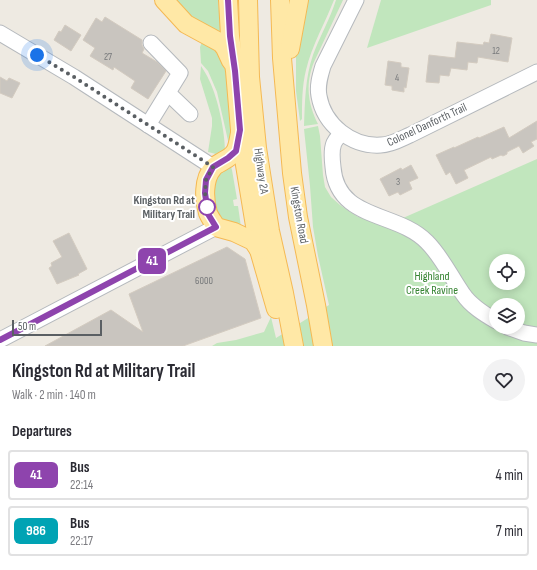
<!DOCTYPE html>
<html lang="en">
<head>
<meta charset="utf-8">
<style>
  body { margin:0; font-family:"Sofia Sans Condensed",sans-serif; background:#f2f2f3; color:#2b2b33; height:100vh; display:flex; flex-direction:column; font-size:15px; white-space:nowrap }
  * { box-sizing:border-box; margin:0 }
  p { font-size:13px; color:#7c7c81 }
  .icon { flex:none; width:22px; height:22px; fill:none; stroke:currentColor; stroke-width:2; stroke-linecap:round; stroke-linejoin:round }
  .map { position:relative; height:346px; overflow:hidden }
  .side { display:flex; flex-direction:column; background:#fff; flex:1 }
  .side>* { flex:none }
  .badge { padding:0 8px; border-radius:6px; font-size:14px; line-height:26px }
  .fabs { position:absolute; left:489px; top:254px; display:grid; gap:8px }
  .fabs a { display:grid; place-items:center; width:36px; height:36px; border-radius:50%; background:#fff; box-shadow:0 2px 10px #0003; font-size:20px }
  .scale { position:absolute; left:12px; bottom:10px; width:90px; box-sizing:border-box; padding-left:4px; border:2px solid #5a5f63; border-top:0; font-size:11px; line-height:14px; white-space:nowrap; color:#5a5f63; -webkit-text-stroke:3px #fff; paint-order:stroke }
  .you { position:absolute; width:20px; height:20px; margin:-10px; border:3px solid #fff; border-radius:50%; background:#1a73e8; box-shadow:0 0 0 6px #1a73e833 }
  .map>.badge { position:absolute; translate:-50% -50%; box-shadow:0 0 0 2px #fff }
  h2 { padding:0 12px; font-size:15px; line-height:36px }
  .round { display:grid; place-items:center; flex:none; width:42px; height:42px; border-radius:21px; background:#f2f2f3 }
  .headline { display:flex; align-items:center; justify-content:space-between; height:68px; padding:0 12px }
  h1 { font-size:19px; font-weight:700; line-height:30px }
  ul { padding:0; list-style:none }
  li { display:flex; align-items:center; gap:12px; height:50px; margin:0 8px 6px; padding:0 4px; border:2px solid #e1e1e2; border-radius:4px }
  li div { flex:1 }
  li b { display:block; font-size:15px }
  li em { font-style:normal }
  li .badge { min-width:44px; font-weight:700; text-align:center }
  .map>svg:first-child { display:block }
  .green { fill:#c1e6bd; fill-rule:evenodd }
  .building { fill:#c9c5bf; stroke:#d3cbc0 }
  .lines { fill:none; stroke-linecap:round; stroke-linejoin:round }
  .minor-casing { stroke:#b5b9bd; stroke-width:17 }
  .major-casing { stroke:#f5b953; stroke-width:20 }
  .minor { stroke:#fff; stroke-width:15 }
  .major { stroke:#ffe8a6; stroke-width:18 }
  .line-casing { stroke:#fff; stroke-width:9 }
  .line { stroke:#8e44ad; stroke-width:6 }
  .walk { stroke:#5a5f63; stroke-width:4; stroke-dasharray:0 7.2 }
  .stop-dot { fill:#fff; stroke:#8e44ad; stroke-width:2 }
  .labels { text-anchor:middle; dominant-baseline:central; stroke-width:4; stroke-linejoin:round; paint-order:stroke }
  .number-label { font-size:10px; fill:#76787a }
  .street-label { font-size:12px; fill:#5a5f63; stroke:#fff }
  .stop-label { font-size:12px; font-weight:bold; fill:#5a5f63; stroke:#fff; text-anchor:end }
  .park-label { font-size:12px; fill:#358331; stroke:#fff }
</style>
</head>
<body>
<div class="map">
<svg width="537" height="346" viewBox="0 0 537 346">
  <rect width="100%" height="100%" fill="#eeeae2"/>
  <g class="green">
    <polygon points="171,0 218,0 221,34 195,23"/>
    <path d="M 304,0 L 334,0 C 325,23 312,45 306,70 C 302,86 302,103 302,119 L 300,121 L 296,91 L 296,44 Z"/>
    <path d="M 336,0 L 343,0 L 314,62 C 305,84 308,104 318,124 L 304,126 C 305,102 305,78 313,55 C 320,36 330,19 336,0 Z"/>
    <polygon points="381,0 491,0 491,5 367,48"/>
    <polygon points="202,42 213,44 225,63 235,125 229,145 217,92 208,71 201,63 200,47"/>
    <path d="M 201,66 C 204,71 207,75 209,80 C 218,98 225,132 225,151 L 217,155 L 216,154 L 208,152 L 212,126 L 212,118 L 200,79 Z"/>
    <path d="M 318,126 L 320,136 L 323,175 L 325,187 L 331,197 L 340,205 L 358,217 L 367,218 L 403,218 L 537,159 L 537,346 L 212,346 L 217,343 L 236,340 L 264,332 L 271,317 L 276,338 L 329,305 L 318,256 L 313,227 L 310,186 L 304,129 ZM 496,261 L 518,261 L 518,283 L 496,283 ZM 496,305 L 518,305 L 518,327 L 496,327 Z"/>
    <polygon points="228,165 231,167 232,170 237,199 233,200 234,206 238,206 241,227 223,222 215,211 213,188 219,174"/>
  </g>
  <g class="building">
    <polygon points="105,17 142,40 142,45 144,49 142,53 157,62 166,71 148,99 131,88 135,81 114,67 113,70 90,56 95,48 83,40 96,18 102,22"/>
    <polygon points="65,25 81,35 71,51 54,40 59,31 61,32"/>
    <polygon points="491,34 512,38 508,62 478,57 477,63 468,62 467,70 451,68 449,76 440,75 439,83 426,82 429,55 455,58 457,42 483,45 484,42 489,43"/>
    <polygon points="388,61 401,63 401,67 409,68 406,88 404,87 404,92 392,90 392,86 385,85"/>
    <polygon points="0,77 7,81 9,78 20,83 12,98 0,93"/>
    <polygon points="537,121 537,139 531,142 534,146 523,153 519,146 507,152 507,154 503,156 501,155 492,159 491,157 464,170 468,178 456,184 450,172 446,175 436,155 454,147 454,148 478,137 479,138 504,127 509,138"/>
    <polygon points="411,165 418,178 409,182 412,189 400,195 398,192 389,196 380,179 401,168 402,170"/>
    <polygon points="69,233 87,269 78,274 79,275 57,284 49,268 52,266 51,263 62,257 53,241"/>
    <polygon points="227,247 245,259 261,318 183,346 45,346 111,310 143,332 129,294"/>
  </g>
  <g class="lines">
    <g class="minor-casing">
      <g id="minor">
        <path d="M 356,0 L 323,66 C 320,76 317,86 319,96 C 324,125 352,147 381,145 C 391,145 401,139 410,135 L 537,72"/>
        <polyline points="0,33 74,77 213,167"/>
        <polyline points="168,93 190,114"/>
        <polyline points="148,125 180,73 151,43"/>
        <path d="M 341,133 C 339,136 336,139 334,143 C 331,150 332,159 333,167 C 337,221 397,211 427,242 C 442,257 451,277 463,294 C 471,306 484,314 496,321"/>
        <polyline points="507,327 524,333 537,335"/>
        <polyline points="0,340 216,227"/>
      </g>
    </g>
    <g class="major-casing">
      <g id="major">
        <polyline points="164,0 186,24 221,43 225,48 231,61"/>
        <polyline points="228,0 230,36 235,71 240,130 245,165 259,250 276,309"/>
        <polyline points="248,0 250,77 257,148 270,231 284,293 294,346"/>
        <polyline points="280,0 282,58 292,173 298,217 316,305 323,346"/>
        <polyline points="290,49 299,0"/>
        <path d="M 240,133 C 237,148 238,153 223,161 C 220,163 215,165 213,168 C 203,179 204,200 208,213 C 210,218 214,223 216,227 L 234,232 L 253,241 L 259,250"/>
      </g>
    </g>
    <use href="#minor" class="minor"/>
    <use href="#major" class="major"/>
  </g>
  <g class="lines">
    <g class="line-casing">
      <polyline id="line" points="0,340 216,227 208,214 205,193 206,180 213,167 228,158 236,151 240,130 235,71 230,36 228,0"/>
    </g>
    <use href="#line" class="line"/>
    <polyline class="walk" points="37,55 74,77 213,167 206,180 205,193 207,207"/>
  </g>
  <circle class="stop-dot" cx="207" cy="207" r="8"/>
  <g class="labels">
    <g class="number-label">
      <text x="496" y="51">12</text>
      <text x="108" y="57">27</text>
      <text x="397" y="78">4</text>
      <text x="398" y="182">3</text>
      <text x="204" y="281">6000</text>
    </g>
    <g class="street-label">
      <text transform="translate(427 125) rotate(-25)">Colonel Danforth Trail</text>
      <text transform="translate(261 171) rotate(82)">Highway 2A</text>
      <text transform="translate(299 215) rotate(80)">Kingston Road</text>
    </g>
    <g class="stop-label">
      <text x="195" y="200">Kingston Rd at<tspan x="195" dy="14">Military Trail</tspan></text>
    </g>
    <g class="park-label">
      <text x="432" y="276">Highland<tspan x="432" dy="14">Creek Ravine</tspan></text>
    </g>
  </g>
</svg>
<div class="fabs">
<a><svg class="icon" aria-label="locate" viewBox="0 0 24 24"><circle cx="12" cy="12" r="6"/><path d="M12 2v4M12 18v4M2 12h4M18 12h4"/></svg></a>
<a><svg class="icon" aria-label="layers" viewBox="0 0 24 24"><path d="M12 4l9 5-9 5-9-5zM3 14l9 5 9-5"/></svg></a>
</div>
<div class="scale">50 m</div>
<div class="you" style="left:37px;top:55px"></div>
<b class="badge" style="left:152px;top:261px;background:#8e44ad;color:#fff">41</b>
</div>
<section class="side">
<div class="headline"><div><h1>Kingston Rd at Military Trail</h1><p>Walk · 2 min · 140 m</p></div><a class="round"><svg class="icon" aria-label="heart" viewBox="0 0 24 24"><path d="M12 20l-8-8c-3-5 5-10 8-4 3-6 11-1 8 4z"/></svg></a></div>
<h2>Departures</h2>
<ul>
<li><span class="badge" style="background:#8e44ad;color:#fff">41</span><div><b>Bus</b><p>22:14</p></div><em>4 min</em></li>
<li><span class="badge" style="background:#00a3b4;color:#fff">986</span><div><b>Bus</b><p>22:17</p></div><em>7 min</em></li>
</ul>
</section>
</body>
</html>
